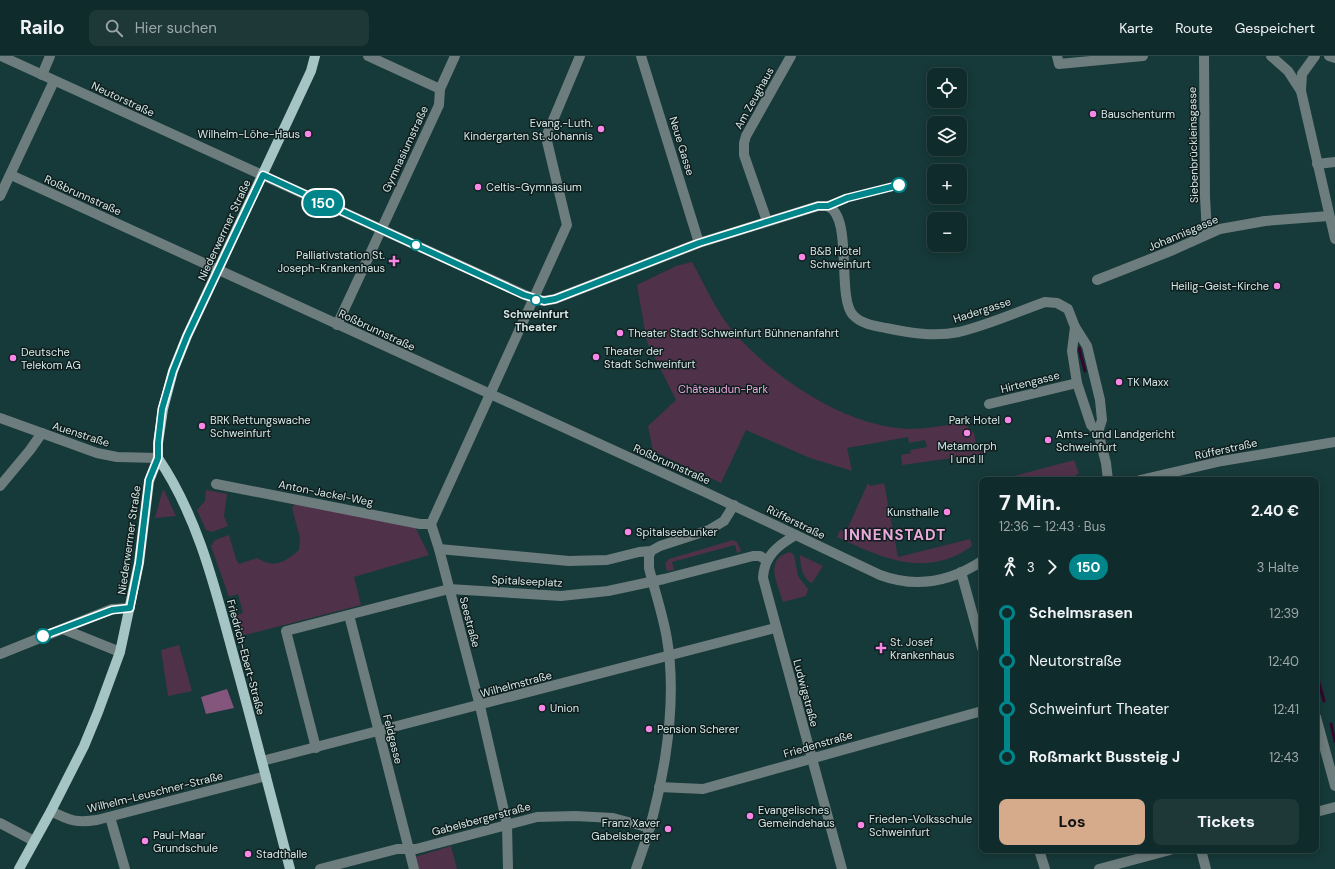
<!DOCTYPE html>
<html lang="de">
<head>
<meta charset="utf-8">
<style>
  body { margin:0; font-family:"DM Sans",sans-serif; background:#1e3737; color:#f1f3f6; height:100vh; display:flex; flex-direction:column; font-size:15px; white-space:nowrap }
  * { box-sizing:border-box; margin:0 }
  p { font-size:13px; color:#9ca7a9 }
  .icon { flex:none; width:22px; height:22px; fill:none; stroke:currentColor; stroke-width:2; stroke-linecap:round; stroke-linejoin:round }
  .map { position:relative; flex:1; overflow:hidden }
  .side { position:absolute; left:979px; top:421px; width:340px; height:376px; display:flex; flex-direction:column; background:#102b2b; border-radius:8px; box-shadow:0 2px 10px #0003,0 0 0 1px #304747 }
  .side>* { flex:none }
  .badge { padding:0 8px; border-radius:13px; font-size:14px; line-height:26px }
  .controls { position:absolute; left:927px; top:12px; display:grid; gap:8px }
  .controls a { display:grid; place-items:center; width:40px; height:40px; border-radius:8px; background:#102b2b; box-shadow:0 2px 10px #0003,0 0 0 1px #304747; font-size:20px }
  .map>.badge { position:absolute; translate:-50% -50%; box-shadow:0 0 0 2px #fff }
  .legs { display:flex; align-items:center; gap:6px; height:44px; padding:0 20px; font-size:13px }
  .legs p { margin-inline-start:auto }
  .overview { display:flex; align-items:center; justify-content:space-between; height:68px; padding:0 20px }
  h1 { font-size:22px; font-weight:800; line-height:30px }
  .primary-button { display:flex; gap:8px; margin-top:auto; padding:8px 20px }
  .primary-button a { flex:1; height:46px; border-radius:8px; background:#d6ab8b; color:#111; font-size:16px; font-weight:800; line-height:46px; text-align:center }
  .primary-button a+a { background:#1e3737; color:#f1f3f6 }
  ul { padding:0 20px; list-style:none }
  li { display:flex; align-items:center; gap:14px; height:48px; font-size:15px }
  li i { display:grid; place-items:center; width:6px; height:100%; margin:0 5px; background:currentColor }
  li i::after { content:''; width:10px; height:10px; margin:-5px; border:3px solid; border-radius:50%; background:#102b2b }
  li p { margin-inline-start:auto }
  li:first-child i { background:linear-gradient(#0000 50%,currentColor 0) }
  li:last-child i { background:linear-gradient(currentColor 50%,#0000 0) }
  header { display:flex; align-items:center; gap:24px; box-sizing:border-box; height:56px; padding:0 20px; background:#102b2b; border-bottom:1px solid #304747 }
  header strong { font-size:19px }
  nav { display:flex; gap:22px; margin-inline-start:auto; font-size:14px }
  .search { width:280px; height:36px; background:#1e3737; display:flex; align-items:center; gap:10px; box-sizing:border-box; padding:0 14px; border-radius:8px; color:#9ca7a9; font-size:15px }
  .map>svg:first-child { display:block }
  .green { fill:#50314a }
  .forest { fill:#85567d }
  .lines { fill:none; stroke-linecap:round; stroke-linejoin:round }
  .stream { stroke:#31072c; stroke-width:3 }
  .minor { stroke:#6d7c7c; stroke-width:10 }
  .major { stroke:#a5c5c4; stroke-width:10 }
  .line-1-casing { stroke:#fff; stroke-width:9 }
  .line-1 { stroke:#00868a; stroke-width:6 }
  .poi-dot { fill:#f987e8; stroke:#0f1e1d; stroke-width:1.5 }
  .stop-1-dot { fill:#fff; stroke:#00868a; stroke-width:2 }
  .labels { text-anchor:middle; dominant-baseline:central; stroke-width:3; stroke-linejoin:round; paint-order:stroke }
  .street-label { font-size:11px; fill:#d4e7e7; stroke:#0f1e1d }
  .poi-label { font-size:11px; fill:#d4e7e7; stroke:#0f1e1d; text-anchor:start }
  .stop-label { font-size:11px; font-weight:bold; fill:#d4e7e7; stroke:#0f1e1d }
  .park-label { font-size:11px; fill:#eea5e1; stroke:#0f1e1d }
  .district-label { font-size:15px; font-weight:bold; letter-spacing:1px; fill:#e9a9dd; stroke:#0f1e1d }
</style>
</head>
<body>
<header>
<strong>Railo</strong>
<div class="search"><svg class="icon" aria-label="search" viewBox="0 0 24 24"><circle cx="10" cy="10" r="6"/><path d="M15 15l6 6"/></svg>Hier suchen</div>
<nav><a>Karte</a><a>Route</a><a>Gespeichert</a></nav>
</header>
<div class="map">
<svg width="1335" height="813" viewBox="0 0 1335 813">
  <rect width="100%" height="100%" fill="#163939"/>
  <g class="green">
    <path d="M 692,206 C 706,231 718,260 738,281 C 777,323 840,366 898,372 C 919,375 943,369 964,367 L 974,377 L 977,392 L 988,397 L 902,409 L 901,399 L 911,397 L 910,394 L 927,391 L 925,384 L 909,387 L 908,381 L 847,392 L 852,415 L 810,402 L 746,374 L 721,427 L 653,395 L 648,370 L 676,344 L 647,286 L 637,229 L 676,210 Z"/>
    <polygon points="1074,404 1079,417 1070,424 999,424"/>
    <path d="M 868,427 L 870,430 L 884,427 L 898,501 L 970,483 L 972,490 C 926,523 882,502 837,481 L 840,474 L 846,476 Z"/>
    <polygon points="164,434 176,460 155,462 162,436"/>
    <polygon points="206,434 227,438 224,460 228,470 212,476 206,474 197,454 205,445"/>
    <path d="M 295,448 L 415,471 L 429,499 L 354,521 L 361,549 L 241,580 L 235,560 L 243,557 L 238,538 L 229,541 L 211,490 L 215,484 L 229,479 L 236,503 L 239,508 L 257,502 C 275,513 285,506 299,494 L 300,482 L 292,452 Z"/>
    <polygon points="733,484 737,486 741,495 737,497 735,489 672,506 674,514 667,515 665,507 669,503"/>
    <path d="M 790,496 L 794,499 L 798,520 L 808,533 L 806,540 L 783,546 C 778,528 763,503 790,496 Z"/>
    <path d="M 800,499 L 823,510 L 812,527 C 802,523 800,508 800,499 Z"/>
    <polygon points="179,589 192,635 168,640 161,594"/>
    <polygon points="451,790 457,813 418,813 415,801"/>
  </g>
  <polygon class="forest" points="227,633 234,652 206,658 201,641"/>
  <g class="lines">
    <g class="stream">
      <polyline points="1079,292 1085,315"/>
      <polyline points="1317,620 1324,645"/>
      <polyline points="1331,668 1335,685"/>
    </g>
    <g class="minor">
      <path d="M 1,0 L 534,243 L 544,245 L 555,243 L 699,187 L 818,150 C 821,150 825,150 827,150 C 854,159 836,241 853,259 C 861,268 875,270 886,272 C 910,277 934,281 959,276 C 988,269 1017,256 1045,246 L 1057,247 L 1068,253 L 1075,271 L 1087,290 L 1100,344 L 1102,364 L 1098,376"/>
      <polyline points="368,0 440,33"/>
      <polyline points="641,0 699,187"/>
      <polyline points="1057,0 1059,8 1143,0"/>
      <polyline points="1204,0 1205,141 1207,177"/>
      <polyline points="1271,0 1288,15 1301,35"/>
      <polyline points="1315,0 1302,18 1301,35 1335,183"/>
      <polyline points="1329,0 1335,2"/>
      <polyline points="42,19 50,0"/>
      <polyline points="1317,108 1335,106"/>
      <path d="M 11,119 L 707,437 L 880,519 C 915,532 950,526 982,505"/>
      <polyline points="0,140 54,25"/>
      <polyline points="767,165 744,99 744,87 746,80 791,0"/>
      <polyline points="1097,224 1173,194 1220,173 1265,165 1329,160"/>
      <polyline points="337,269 439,49 440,33 455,0"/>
      <polyline points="1075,271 1072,295 1077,327 1091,369 1098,376 1106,407 1108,424"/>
      <polyline points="989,348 1077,327"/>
      <polyline points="0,362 97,397 117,401 158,402"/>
      <polyline points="1140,424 1222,405 1335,386"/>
      <polyline points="216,428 420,468 431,468"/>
      <polyline points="0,430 30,394 42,377"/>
      <path d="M 796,479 C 778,489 764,500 763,522 L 842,813"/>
      <polyline points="439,493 569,505 607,504 639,496 651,495 660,490 709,474 724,465 734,449"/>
      <polyline points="961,516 982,592"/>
      <polyline points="349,559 414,813"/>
      <polyline points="63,573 120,596"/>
      <polyline points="0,598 112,553 130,552"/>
      <polyline points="1316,661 1335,730"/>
      <polyline points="316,692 286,575 449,533 561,540 608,535 664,523 753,500 760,500 766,504"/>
      <polyline points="262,705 775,572"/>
      <polyline points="659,731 703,733 982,655"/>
      <path d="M 51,755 C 70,765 77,767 97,764 L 266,720"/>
      <polyline points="1316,756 1335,751"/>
      <polyline points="110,761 125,813"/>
      <polyline points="0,767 34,785"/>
      <polyline points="1039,794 1045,813"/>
      <polyline points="1201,794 1206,813"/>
      <polyline points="320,813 397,793 416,793 537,761 575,760 613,762 650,772"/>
      <polyline points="508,813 507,768 480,650 439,493 431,468 567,169 546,81 580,0"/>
      <path d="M 636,813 C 661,746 679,655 667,583 C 663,559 655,536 649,512 L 649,500 L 651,495"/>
      <polyline points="1099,813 1170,794"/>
    </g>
    <g class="major">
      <path d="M 158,402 C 199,462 216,536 235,605 C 254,674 272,744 290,813"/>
      <polyline points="19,813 51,755 84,690 98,656 120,596 139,507 149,425 158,402 158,387 163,353 173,315 187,280 311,15 315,0"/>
    </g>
  </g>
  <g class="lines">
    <g class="line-1-casing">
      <polyline id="line-1" points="43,580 112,554 130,552 139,507 149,424 158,402 158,387 162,353 173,315 187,280 263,119 524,239 544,245 555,243 699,187 818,150 828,150 847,142 899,129"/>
    </g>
    <use href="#line-1" class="line-1"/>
  </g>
  <g class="poi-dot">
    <circle cx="1093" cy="58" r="4"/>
    <circle cx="601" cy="73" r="4"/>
    <circle cx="308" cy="78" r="4"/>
    <circle cx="478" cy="131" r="4"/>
    <circle cx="802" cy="201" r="4"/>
    <path d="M392 199h4v4h4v4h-4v4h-4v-4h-4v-4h4z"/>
    <circle cx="1277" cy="230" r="4"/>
    <circle cx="620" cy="277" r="4"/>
    <circle cx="596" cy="301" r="4"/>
    <circle cx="13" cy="302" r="4"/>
    <circle cx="1119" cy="326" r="4"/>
    <circle cx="1008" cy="364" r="4"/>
    <circle cx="202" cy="370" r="4"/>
    <circle cx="967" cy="377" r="4"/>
    <circle cx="1048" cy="384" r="4"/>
    <circle cx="947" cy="456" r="4"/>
    <circle cx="628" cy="476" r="4"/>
    <path d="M879 586h4v4h4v4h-4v4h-4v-4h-4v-4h4z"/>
    <circle cx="542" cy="652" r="4"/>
    <circle cx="649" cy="673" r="4"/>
    <circle cx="750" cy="760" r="4"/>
    <circle cx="861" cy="769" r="4"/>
    <circle cx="668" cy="773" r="4"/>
    <circle cx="145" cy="785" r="4"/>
    <circle cx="248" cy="798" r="4"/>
  </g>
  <g class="stop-1-dot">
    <circle cx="899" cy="129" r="7"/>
    <circle cx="416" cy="189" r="5"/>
    <circle cx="536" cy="244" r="5"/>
    <circle cx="43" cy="580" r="7"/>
  </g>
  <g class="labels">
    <g class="street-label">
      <text transform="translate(754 42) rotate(-61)">Am Zeughaus</text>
      <text transform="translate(123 43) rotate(25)">Neutorstraße</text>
      <text transform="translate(1193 89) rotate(-91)">Siebenbrückleinsgasse</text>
      <text transform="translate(682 90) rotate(73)">Neue Gasse</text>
      <text transform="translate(405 93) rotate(-65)">Gymnasiumstraße</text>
      <text transform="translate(83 139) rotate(24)">Roßbrunnstraße</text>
      <text transform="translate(224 174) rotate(-65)">Niederwerrner Straße</text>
      <text transform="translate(1183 177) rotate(-23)">Johannisgasse</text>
      <text transform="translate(982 254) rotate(-18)">Hadergasse</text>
      <text transform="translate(377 274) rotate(25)">Roßbrunnstraße</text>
      <text transform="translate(1030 326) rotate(-14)">Hirtengasse</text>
      <text transform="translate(81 378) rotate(18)">Auenstraße</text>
      <text transform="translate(1226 393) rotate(-12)">Rüfferstraße</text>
      <text transform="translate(672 408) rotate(24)">Roßbrunnstraße</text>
      <text transform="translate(326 437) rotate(11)">Anton-Jackel-Weg</text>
      <text transform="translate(796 466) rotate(26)">Rüfferstraße</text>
      <text transform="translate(129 484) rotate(-82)">Niederwerrner Straße</text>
      <text transform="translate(527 525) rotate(3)">Spitalseeplatz</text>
      <text transform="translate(470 566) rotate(75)">Seestraße</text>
      <text transform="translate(246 601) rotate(75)">Friedrich-Ebert-Straße</text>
      <text transform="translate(516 628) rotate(-15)">Wilhelmstraße</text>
      <text transform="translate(806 637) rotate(75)">Ludwigstraße</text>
      <text transform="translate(393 683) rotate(76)">Feldgasse</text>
      <text transform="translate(818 688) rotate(-16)">Friedenstraße</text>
      <text transform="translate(155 736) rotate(-14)">Wilhelm-Leuschner-Straße</text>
      <text transform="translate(481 763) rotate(-15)">Gabelsbergerstraße</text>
    </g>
    <g class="poi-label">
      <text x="1101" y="58">Bauschenturm</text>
      <text x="593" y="67" text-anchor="end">Evang.-Luth.<tspan x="593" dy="13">Kindergarten St. Johannis</tspan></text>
      <text x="300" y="78" text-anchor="end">Wilhelm-Löhe-Haus</text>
      <text x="486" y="131">Celtis-Gymnasium</text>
      <text x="810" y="195">B&amp;B Hotel<tspan x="810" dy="13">Schweinfurt</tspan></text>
      <text x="385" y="199" text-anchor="end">Palliativstation St.<tspan x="385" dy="13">Joseph-Krankenhaus</tspan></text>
      <text x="1269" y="230" text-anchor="end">Heilig-Geist-Kirche</text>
      <text x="628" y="277">Theater Stadt Schweinfurt Bühnenanfahrt</text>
      <text x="604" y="295">Theater der<tspan x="604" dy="13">Stadt Schweinfurt</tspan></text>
      <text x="21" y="296">Deutsche<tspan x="21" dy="13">Telekom AG</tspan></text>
      <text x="1127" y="326">TK Maxx</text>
      <text x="210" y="364">BRK Rettungswache<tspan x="210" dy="13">Schweinfurt</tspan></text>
      <text x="1000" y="364" text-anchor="end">Park Hotel</text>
      <text x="1056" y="378">Amts- und Landgericht<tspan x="1056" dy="13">Schweinfurt</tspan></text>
      <text x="967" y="390" text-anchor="middle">Metamorph<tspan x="967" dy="13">I und II</tspan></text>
      <text x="939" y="456" text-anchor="end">Kunsthalle</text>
      <text x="636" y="476">Spitalseebunker</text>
      <text x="890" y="586">St. Josef<tspan x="890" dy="13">Krankenhaus</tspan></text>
      <text x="550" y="652">Union</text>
      <text x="657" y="673">Pension Scherer</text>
      <text x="758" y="754">Evangelisches<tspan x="758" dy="13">Gemeindehaus</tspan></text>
      <text x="869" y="763">Frieden-Volksschule<tspan x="869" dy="13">Schweinfurt</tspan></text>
      <text x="660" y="767" text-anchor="end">Franz Xaver<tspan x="660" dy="13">Gabelsberger</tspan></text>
      <text x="153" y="779">Paul-Maar<tspan x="153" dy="13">Grundschule</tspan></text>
      <text x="256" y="798">Stadthalle</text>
    </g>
    <g class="stop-label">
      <text x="536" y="258">Schweinfurt<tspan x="536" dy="13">Theater</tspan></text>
    </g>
    <g class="park-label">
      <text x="723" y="333">Châteaudun-Park</text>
    </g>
    <g class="district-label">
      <text x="895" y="479">INNENSTADT</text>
    </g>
  </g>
</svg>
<div class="controls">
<a><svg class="icon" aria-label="locate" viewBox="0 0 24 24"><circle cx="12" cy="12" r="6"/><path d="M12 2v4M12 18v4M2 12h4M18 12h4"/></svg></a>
<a><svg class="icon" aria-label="layers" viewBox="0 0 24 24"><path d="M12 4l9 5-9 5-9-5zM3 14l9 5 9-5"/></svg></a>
<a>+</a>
<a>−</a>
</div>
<b class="badge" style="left:323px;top:147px;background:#00868a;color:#fff">150</b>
<section class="side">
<div class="overview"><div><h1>7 Min.</h1><p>12:36 – 12:43 · Bus</p></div><b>2.40 €</b></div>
<div class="legs"><svg class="icon" aria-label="walk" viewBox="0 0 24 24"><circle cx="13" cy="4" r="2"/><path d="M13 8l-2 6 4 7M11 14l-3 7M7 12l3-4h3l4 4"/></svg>3<svg class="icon" aria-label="forward" viewBox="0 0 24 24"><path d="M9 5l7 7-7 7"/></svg><b class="badge" style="background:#00868a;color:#fff">150</b><p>3 Halte</p></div>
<ul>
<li><i style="color:#00868a"></i><b>Schelmsrasen</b><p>12:39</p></li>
<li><i style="color:#00868a"></i><span>Neutorstraße</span><p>12:40</p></li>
<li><i style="color:#00868a"></i><span>Schweinfurt Theater</span><p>12:41</p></li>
<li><i style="color:#00868a"></i><b>Roßmarkt Bussteig J</b><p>12:43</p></li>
</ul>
<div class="primary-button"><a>Los</a><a>Tickets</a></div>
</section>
</div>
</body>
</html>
